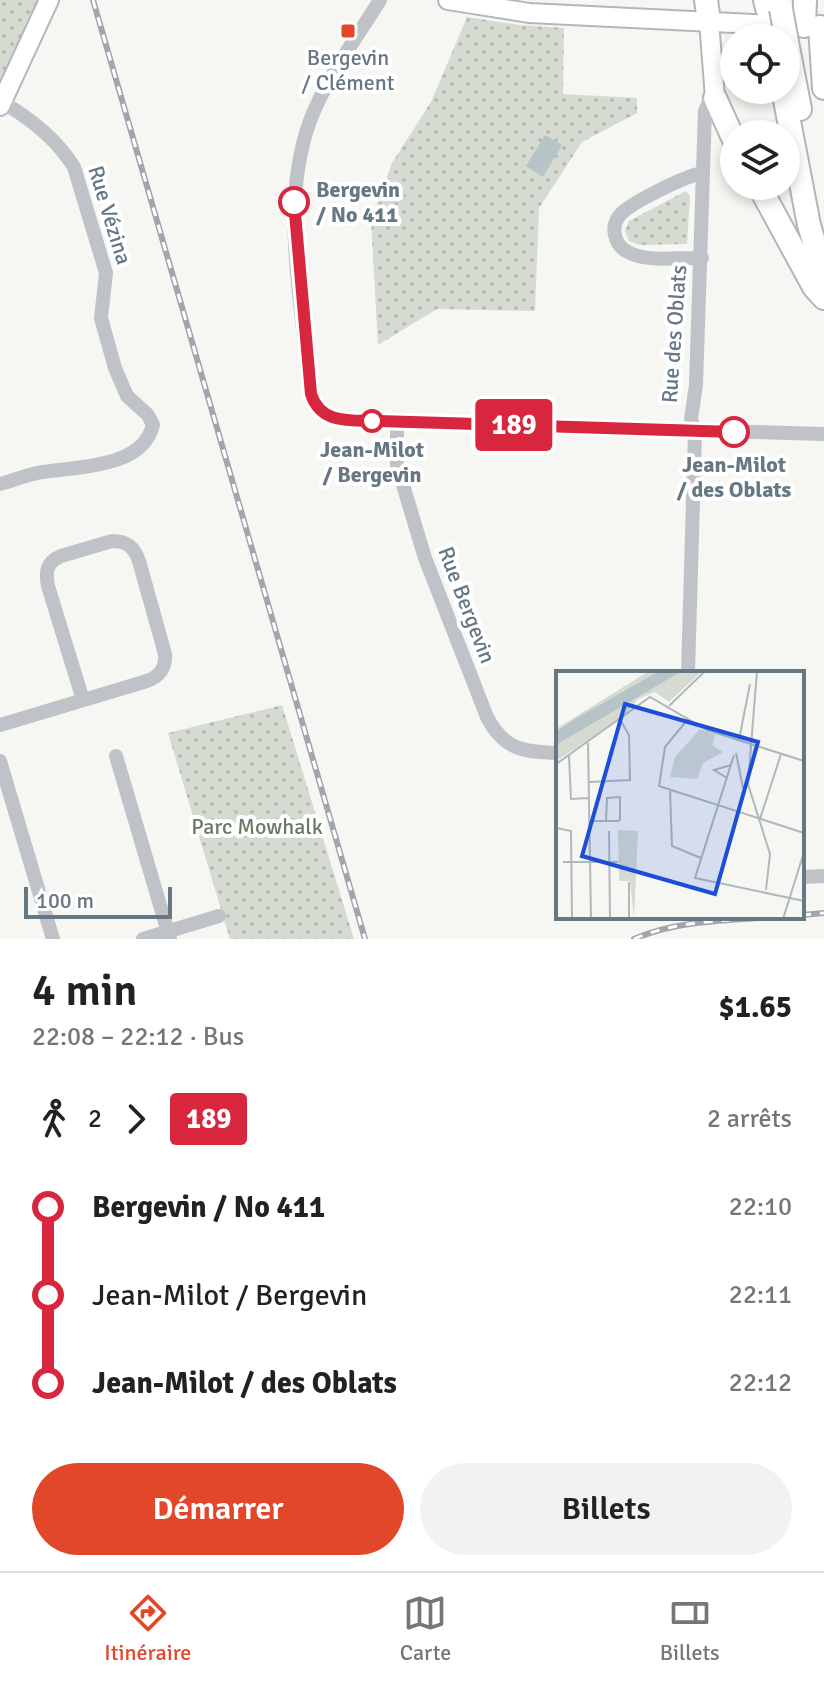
<!DOCTYPE html>
<html lang="fr">
<head>
<meta charset="utf-8">
<style>
  body { margin:0; font-family:Signika,sans-serif; background:#f2f2f2; color:#222; height:100vh; display:flex; flex-direction:column; font-size:30px; white-space:nowrap }
  * { box-sizing:border-box; margin:0 }
  p { font-size:26px; color:#767676 }
  .icon { flex:none; width:44px; height:44px; fill:none; stroke:currentColor; stroke-width:2; stroke-linecap:round; stroke-linejoin:round }
  .map { position:relative; height:939px; overflow:hidden }
  .sheet { display:flex; flex-direction:column; background:#fff; flex:1 }
  .sheet>* { flex:none }
  .badge { padding:0 16px; border-radius:6px; font-size:28px; line-height:52px }
  .fabs { position:absolute; left:720px; top:24px; display:grid; gap:16px }
  .fabs a { display:grid; place-items:center; width:80px; height:80px; border-radius:50%; background:#fff; box-shadow:0 4px 12px #0003; font-size:40px }
  .scale { position:absolute; left:24px; bottom:20px; width:148px; box-sizing:border-box; padding-left:8px; border:4px solid #657884; border-top:0; font-size:22px; line-height:28px; white-space:nowrap; color:#657884; -webkit-text-stroke:6px #fff; paint-order:stroke }
  .map>.badge { position:absolute; translate:-50% -50%; box-shadow:0 0 0 4px #fff }
  .legs { display:flex; align-items:center; gap:12px; height:88px; padding:0 32px; font-size:26px }
  .legs p { margin-inline-start:auto }
  .summary { display:flex; align-items:center; justify-content:space-between; height:136px; padding:0 32px }
  h1 { font-size:44px; font-weight:600; line-height:60px }
  .primary-button { display:flex; gap:16px; margin-top:auto; padding:16px 32px }
  .primary-button a { flex:1; height:92px; border-radius:48px; background:#e14728; color:#fff; font-size:32px; font-weight:600; line-height:92px; text-align:center }
  .primary-button a+a { background:#f2f2f2; color:#222 }
  ul { padding:0 32px; list-style:none }
  li { display:flex; align-items:center; gap:28px; height:88px; font-size:30px }
  li i { display:grid; place-items:center; width:12px; height:100%; margin:0 10px; background:currentColor }
  li i::after { content:''; width:20px; height:20px; margin:-10px; border:6px solid; border-radius:50%; background:#fff }
  li p { margin-inline-start:auto }
  li:first-child i { background:linear-gradient(#0000 50%,currentColor 0) }
  li:last-child i { background:linear-gradient(currentColor 50%,#0000 0) }
  .tab-bar { display:flex; justify-content:space-around; align-items:center; height:112px; border-top:2px solid #e0e0e0; background:#fff; font-size:22px; color:#767676 }
  .tab-bar a { display:grid; justify-items:center; gap:4px }
  .tab-bar .selected { color:#e14728 }
  .map>svg:first-child { display:block }
  .park { fill:url(#park-dots) }
  .water { fill:#b6c4c7 }
  .lines { fill:none; stroke-linecap:round; stroke-linejoin:round }
  .major-casing { stroke:#b2b7bb; stroke-width:22 }
  .highway-casing { stroke:#b2b6b9; stroke-width:26 }
  .minor { stroke:#bfc3c7; stroke-width:14 }
  .major { stroke:#fff; stroke-width:18 }
  .highway { stroke:#fff; stroke-width:22 }
  .rail-casing { stroke:#a0a7ac; stroke-width:6 }
  .rail { stroke:#fff; stroke-width:3; stroke-dasharray:9; stroke-linecap:butt }
  .highway-bridge-casing { stroke:#b2b6b9; stroke-width:26; stroke-linecap:butt }
  .highway-bridge { stroke:#fff; stroke-width:22 }
  .line-1-casing { stroke:#fff; stroke-width:18 }
  .line-1 { stroke:#d7263d; stroke-width:12 }
  .poi-dot { fill:#e14728; stroke:#fff; stroke-width:3 }
  .stop-1-dot { fill:#fff; stroke:#d7263d; stroke-width:4 }
  .labels { text-anchor:middle; dominant-baseline:central; stroke-width:8; stroke-linejoin:round; paint-order:stroke }
  .poi-label { font-size:22px; fill:#657884; stroke:#fff }
  .stop-label { font-size:22px; font-weight:bold; fill:#657884; stroke:#fff }
  .street-label { font-size:22px; fill:#657884; stroke:#fff }
  .park-label { font-size:22px; fill:#6a7b64; stroke:#fff }
  .inset-road { fill:none; stroke:#afb9bd; stroke-width:2 }
  .view { fill:#1d4ed8; fill-opacity:0.15; stroke:#1d4ed8; stroke-width:4 }
  .inset-edge { fill:none; stroke:#657884; stroke-width:4 }
</style>
</head>
<body>
<div class="map">
<svg width="824" height="939" viewBox="0 0 824 939">
  <defs>
    <pattern id="park-dots" width="8" height="8" patternUnits="userSpaceOnUse" patternTransform="scale(2)"><rect width="8" height="8" fill="#d6dbd2"/><path d="M2 2h.1M6 6h.1" fill="none" stroke="#b1b6b0" stroke-width="1.8" stroke-linecap="round"/></pattern>
  </defs>
  <rect width="100%" height="100%" fill="#f6f6f3"/>
  <g class="park">
    <polygon points="0,0 38,0 0,81"/>
    <polygon points="467,17 520,25 564,28 563,94 637,98 637,113 582,142 539,208 535,311 437,309 378,345 371,220 392,163 431,102"/>
    <polygon points="686,191 690,196 687,244 640,245 629,241 625,231 629,221"/>
    <polygon points="282,705 354,939 230,939 168,733"/>
  </g>
  <polygon class="water" points="545,135 562,145 543,177 526,166"/>
  <g class="lines">
    <g class="major-casing">
      <g id="major">
        <polyline points="448,0 529,13 797,26"/>
        <polyline points="709,21 715,98"/>
        <polyline points="0,106 49,0"/>
      </g>
    </g>
    <g class="highway-casing">
      <g id="highway">
        <polyline points="706,0 709,21"/>
        <polyline points="765,0 767,8"/>
        <polyline points="804,26 805,0"/>
        <polyline points="820,27 824,88"/>
        <polyline points="787,42 800,109"/>
        <polyline points="783,90 809,225 824,276"/>
        <polyline points="715,98 734,140"/>
        <polyline points="759,186 814,287 824,298"/>
      </g>
    </g>
    <g class="minor">
      <path d="M 380,0 C 356,39 326,78 310,121 C 280,202 301,302 310,386 C 312,405 320,415 338,420 L 824,434"/>
      <path d="M 702,258 C 680,257 647,263 628,252 C 614,245 610,227 620,215 C 630,203 687,175 703,173"/>
      <path d="M 397,422 L 397,465 L 425,558 L 487,717 C 504,750 524,752 558,753"/>
      <path d="M 0,484 C 12,481 24,476 37,473 C 73,466 142,470 153,425 L 148,415 L 127,396 L 115,368 L 101,318 L 106,273 L 74,167 C 57,140 30,118 2,102"/>
      <polyline points="688,673 695,431 691,419 696,385 705,111 708,104 715,98"/>
      <path d="M 0,725 L 147,681 C 160,676 166,668 165,654 L 139,561 C 134,547 127,541 112,541 L 61,556 C 47,562 45,571 48,586 L 83,700"/>
      <polyline points="116,756 170,939"/>
      <polyline points="0,761 53,939"/>
      <polyline points="802,877 824,876"/>
      <polyline points="143,939 219,916"/>
    </g>
    <use href="#major" class="major"/>
    <use href="#highway" class="highway"/>
    <g class="rail-casing">
      <g id="rail">
        <polyline points="93,0 365,939"/>
        <polyline points="802,915 824,913"/>
        <path d="M 634,939 C 677,920 727,921 773,917"/>
      </g>
    </g>
    <use href="#rail" class="rail"/>
    <g class="highway-bridge-casing">
      <polyline id="highway-bridge" points="781,9 787,42"/>
    </g>
    <use href="#highway-bridge" class="highway-bridge"/>
  </g>
  <g class="lines">
    <g class="line-1-casing">
      <path id="line-1" d="M 294,202 L 311,394 C 321,425 351,420 378,421 L 734,432"/>
    </g>
    <use href="#line-1" class="line-1"/>
  </g>
  <rect class="poi-dot" x="340" y="23" width="16" height="16" rx="4"/>
  <g class="stop-1-dot">
    <circle cx="294" cy="202" r="14"/>
    <circle cx="372" cy="421" r="10"/>
    <circle cx="734" cy="432" r="14"/>
  </g>
  <g class="labels">
    <g class="poi-label">
      <text x="348" y="57">Bergevin<tspan x="348" dy="25">/ Clément</tspan></text>
    </g>
    <g class="stop-label">
      <text x="316" y="189" text-anchor="start">Bergevin<tspan x="316" dy="25">/ No 411</tspan></text>
      <text x="372" y="449">Jean-Milot<tspan x="372" dy="25">/ Bergevin</tspan></text>
      <text x="734" y="464">Jean-Milot<tspan x="734" dy="25">/ des Oblats</tspan></text>
    </g>
    <g class="street-label">
      <text transform="translate(110 215) rotate(73)">Rue Vézina</text>
      <text transform="translate(674 334) rotate(-86)">Rue des Oblats</text>
      <text transform="translate(467 605) rotate(69)">Rue Bergevin</text>
    </g>
    <g class="park-label">
      <text x="257" y="826">Parc Mowhalk</text>
    </g>
  </g>
  <g transform="translate(556 671)">
    <rect width="248" height="248" fill="#f6f6f3"/>
    <path d="M 93,0 L 146,0 L 113,31 L 99,21 L 82,28 L 64,48 L 0,90 L 0,58 ZM 144,58 L 159,64 L 156,74 L 167,81 L 147,92 L 141,108 L 114,106 L 119,86 ZM 62,159 L 82,160 L 78,248 L 74,210 L 63,210 Z" fill="#d6dbd2"/>
    <path d="M 103,0 L 126,0 L 0,74 L 0,61 L 19,48 Z" fill="#b6c4c7"/>
    <path class="inset-road" d="M 201,0 L 192,113 L 214,183 L 210,219M 113,35 L 149,0M 132,48 L 109,76 L 103,115 L 248,162M 183,69 L 194,13M 32,72 L 35,248M 180,82 L 187,117M 178,84 L 139,207 L 248,230M 13,85 L 15,128 L 33,127M 0,93 L 94,26 L 151,59 L 248,90M 171,107 L 158,99 L 175,94M 33,111 L 74,109 L 73,64 L 65,50M 114,120 L 116,175 L 145,187M 204,148 L 225,83M 34,150 L 62,150 L 64,149 L 64,126 L 51,127 L 50,150M 0,157 L 15,160 L 16,248M 53,160 L 54,248M 7,191 L 62,191M 73,211 L 73,248M 227,248 L 248,181"/>
    <path class="view" d="M 69,33 L 202,71 L 159,223 L 26,185 Z"/>
    <rect width="248" height="248" class="inset-edge"/>
  </g>
</svg>
<div class="fabs">
<a><svg class="icon" aria-label="locate" viewBox="0 0 24 24"><circle cx="12" cy="12" r="6"/><path d="M12 2v4M12 18v4M2 12h4M18 12h4"/></svg></a>
<a><svg class="icon" aria-label="layers" viewBox="0 0 24 24"><path d="M12 4l9 5-9 5-9-5zM3 14l9 5 9-5"/></svg></a>
</div>
<div class="scale">100 m</div>
<b class="badge" style="left:514px;top:425px;background:#d7263d;color:#fff">189</b>
</div>
<section class="sheet">
<div class="summary"><div><h1>4 min</h1><p>22:08 – 22:12 · Bus</p></div><b>$1.65</b></div>
<div class="legs"><svg class="icon" aria-label="walk" viewBox="0 0 24 24"><circle cx="13" cy="4" r="2"/><path d="M13 8l-2 6 4 7M11 14l-3 7M7 12l3-4h3l4 4"/></svg>2<svg class="icon" aria-label="forward" viewBox="0 0 24 24"><path d="M9 5l7 7-7 7"/></svg><b class="badge" style="background:#d7263d;color:#fff">189</b><p>2 arrêts</p></div>
<ul>
<li><i style="color:#d7263d"></i><b>Bergevin / No 411</b><p>22:10</p></li>
<li><i style="color:#d7263d"></i><span>Jean-Milot / Bergevin</span><p>22:11</p></li>
<li><i style="color:#d7263d"></i><b>Jean-Milot / des Oblats</b><p>22:12</p></li>
</ul>
<div class="primary-button"><a>Démarrer</a><a>Billets</a></div>
</section>
<nav class="tab-bar">
<a class="selected"><svg class="icon" aria-label="directions" viewBox="0 0 24 24"><path d="M12 3l9 9-9 9-9-9zM9 14v-3h6M13 9l2 2-2 2"/></svg>Itinéraire</a>
<a><svg class="icon" aria-label="map" viewBox="0 0 24 24"><path d="M3 6l6-2 6 2 6-2v14l-6 2-6-2-6 2zM9 4v14M15 6v14"/></svg>Carte</a>
<a><svg class="icon" aria-label="tickets" viewBox="0 0 24 24"><path d="M3 7h18v10H3zM15 7v10"/></svg>Billets</a>
</nav>
</body>
</html>
